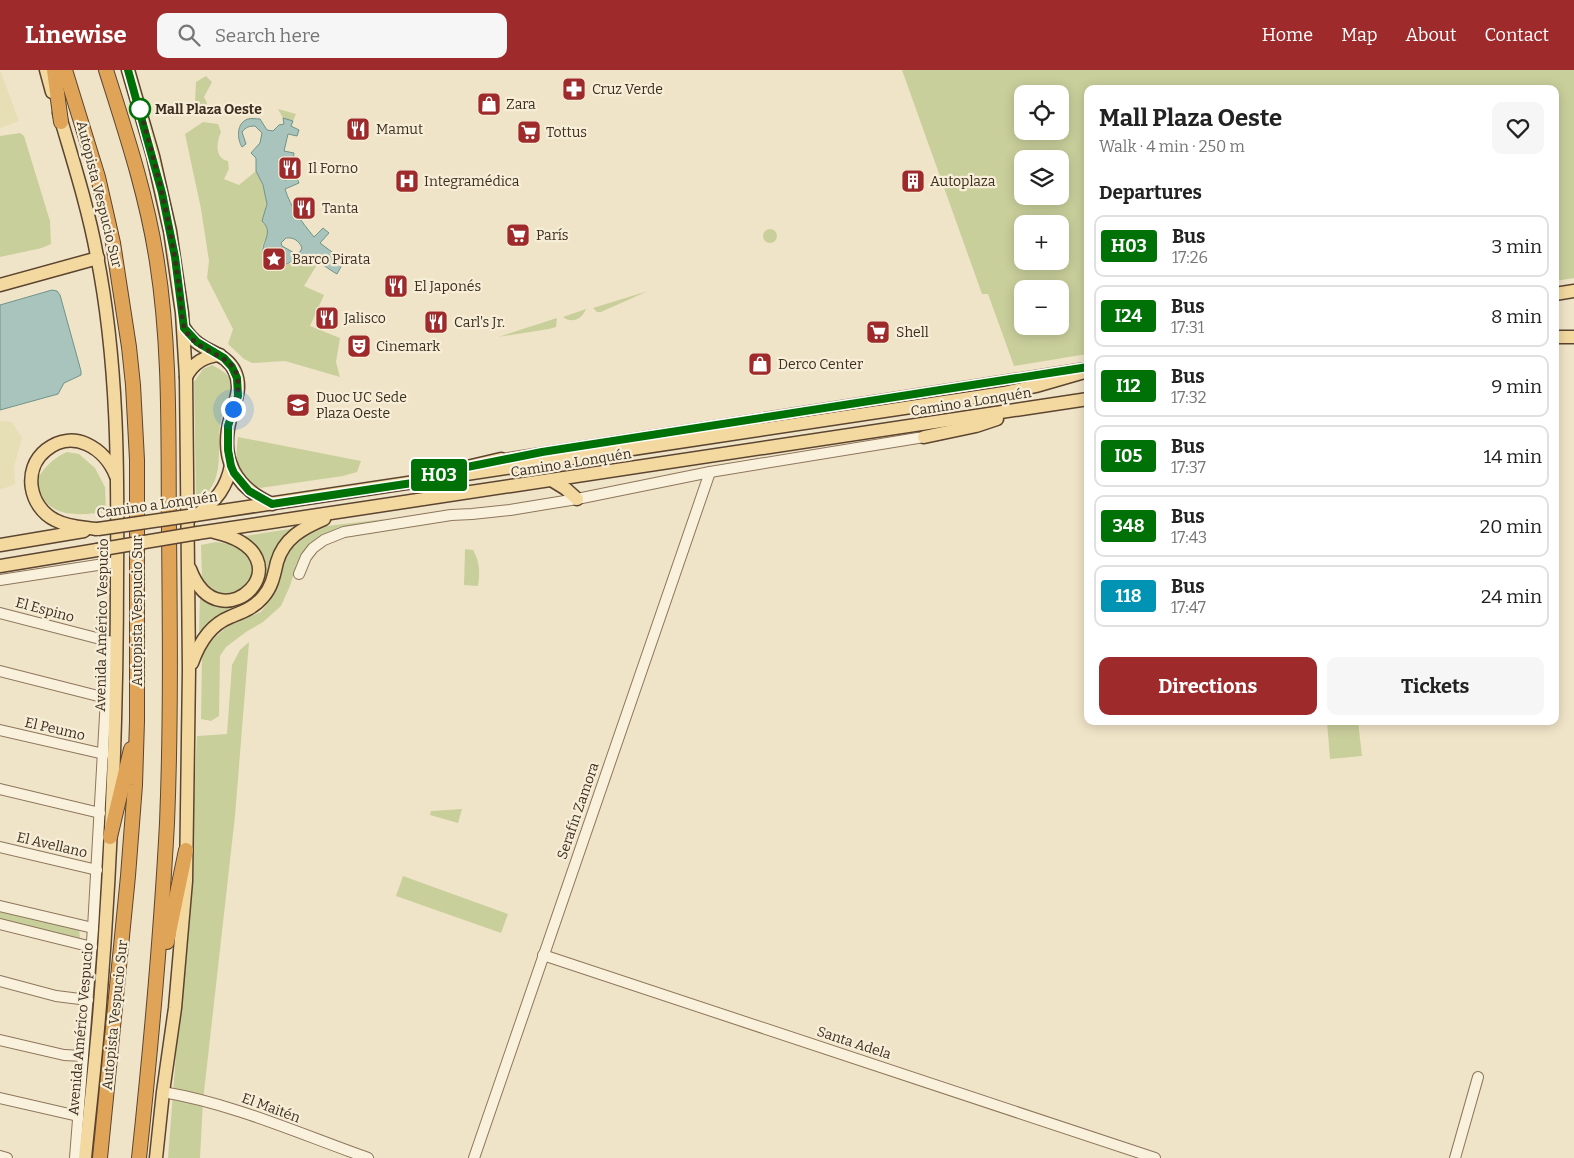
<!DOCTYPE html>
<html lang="en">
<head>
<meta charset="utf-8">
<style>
  body { margin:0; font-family:Bitter,serif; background:#f6f6f6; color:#222; height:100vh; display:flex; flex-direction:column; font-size:19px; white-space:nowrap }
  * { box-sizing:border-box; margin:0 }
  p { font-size:16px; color:#767676 }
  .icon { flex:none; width:28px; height:28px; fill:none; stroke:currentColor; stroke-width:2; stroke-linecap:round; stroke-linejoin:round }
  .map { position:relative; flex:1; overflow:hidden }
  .drawer { position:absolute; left:1084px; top:15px; width:475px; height:640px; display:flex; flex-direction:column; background:#fff; border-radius:10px; box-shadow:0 2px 12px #0003 }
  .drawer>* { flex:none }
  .badge { padding:0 10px; border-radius:4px; font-size:18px; line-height:32px }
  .controls { position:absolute; left:1014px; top:15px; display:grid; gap:10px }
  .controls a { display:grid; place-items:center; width:55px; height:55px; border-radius:10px; background:#fff; box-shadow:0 2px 12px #0003; font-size:25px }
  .you { position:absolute; width:25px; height:25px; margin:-12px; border:4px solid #fff; border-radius:50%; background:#1a73e8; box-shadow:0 0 0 8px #1a73e833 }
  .map>.badge { position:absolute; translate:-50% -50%; box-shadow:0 0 0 2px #fff }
  h2 { padding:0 15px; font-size:19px; line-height:45px }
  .round { display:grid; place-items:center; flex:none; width:52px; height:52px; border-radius:10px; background:#f6f6f6 }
  .head { display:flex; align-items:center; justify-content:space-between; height:85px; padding:0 15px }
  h1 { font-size:24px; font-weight:700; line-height:38px }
  .cta { display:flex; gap:10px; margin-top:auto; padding:10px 15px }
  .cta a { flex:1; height:58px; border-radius:10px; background:#9e2a2b; color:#fff; font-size:20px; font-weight:700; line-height:58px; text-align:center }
  .cta a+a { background:#f6f6f6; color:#222 }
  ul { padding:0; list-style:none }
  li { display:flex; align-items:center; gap:15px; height:62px; margin:0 10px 8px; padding:0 5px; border:2px solid #e0e0e0; border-radius:10px }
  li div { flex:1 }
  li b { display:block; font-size:19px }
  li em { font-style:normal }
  li .badge { min-width:55px; font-weight:700; text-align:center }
  header { display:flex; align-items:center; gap:30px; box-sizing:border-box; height:70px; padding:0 25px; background:#9e2a2b; color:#fff }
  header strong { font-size:24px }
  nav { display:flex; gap:28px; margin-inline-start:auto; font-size:18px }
  .search { width:350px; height:45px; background:#f6f6f6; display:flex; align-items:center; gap:12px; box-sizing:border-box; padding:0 18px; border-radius:10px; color:#767676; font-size:19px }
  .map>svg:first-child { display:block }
  .farmland { fill:#e6deb5 }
  .green { fill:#c9cf9b; fill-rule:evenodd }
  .water { fill:#a9c4bc; stroke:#6f938a; fill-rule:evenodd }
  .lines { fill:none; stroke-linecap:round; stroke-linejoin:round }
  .minor-casing { stroke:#8d765c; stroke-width:12 }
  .major-casing { stroke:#5b4430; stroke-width:15 }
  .highway-casing { stroke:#5b4430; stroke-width:16 }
  .minor { stroke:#faf1dc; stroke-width:10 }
  .major { stroke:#f3d9a0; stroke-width:12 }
  .highway { stroke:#e0a458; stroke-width:14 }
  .major-bridge-casing { stroke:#5b4430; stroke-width:15; stroke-linecap:butt }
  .major-bridge { stroke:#f3d9a0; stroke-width:12 }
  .line-casing { stroke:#fff; stroke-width:11 }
  .line { stroke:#007106; stroke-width:8 }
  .walk { stroke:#3d2e20; stroke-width:5; stroke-dasharray:0 9 }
  .stop-dot { fill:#fff; stroke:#007106; stroke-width:2.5 }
  .labels { text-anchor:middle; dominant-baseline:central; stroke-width:4.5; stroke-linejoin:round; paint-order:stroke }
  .poi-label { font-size:14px; fill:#3d2e20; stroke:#f7eed8; text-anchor:start }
  .stop-label { font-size:14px; font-weight:bold; fill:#3d2e20; stroke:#f7eed8; text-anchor:start }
  .street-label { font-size:14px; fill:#3d2e20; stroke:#f7eed8 }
</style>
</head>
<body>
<header>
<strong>Linewise</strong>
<div class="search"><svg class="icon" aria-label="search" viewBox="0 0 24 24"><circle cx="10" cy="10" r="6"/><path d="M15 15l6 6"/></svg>Search here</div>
<nav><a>Home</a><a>Map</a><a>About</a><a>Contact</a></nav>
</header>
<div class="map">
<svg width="1574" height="1088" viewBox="0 0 1574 1088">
  <rect width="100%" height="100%" fill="#f0e4c8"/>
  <g class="farmland">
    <polygon points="0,0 19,51 0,58"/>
    <polygon points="0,351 12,352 22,368 14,397 15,414 0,420"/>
  </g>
  <g class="green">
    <path d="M 902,0 L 1574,0 L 1574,208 L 1555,211 L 1555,19 L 1088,19 L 1087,284 L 1014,296 L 988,224 L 982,224 ZM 1022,24 L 1060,24 L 1060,61 L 1022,61 ZM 1022,89 L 1060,89 L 1060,126 L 1022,126 ZM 1022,154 L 1060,154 L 1060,191 L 1022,191 ZM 1022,219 L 1060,219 L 1060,256 L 1022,256 Z"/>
    <polygon points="206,6 212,12 204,27 207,33 206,37 195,33 196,12"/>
    <polygon points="278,39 296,44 293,51 283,48"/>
    <path d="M 203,52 L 218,54 L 221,62 C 216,73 215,89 228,91 L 229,99 L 224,109 L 239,115 L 256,101 C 265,121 270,128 262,151 C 276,166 257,173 263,184 C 265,188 271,193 274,196 C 279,195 286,196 291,193 C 304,186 305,185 318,193 L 304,216 L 324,225 L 310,256 L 340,268 L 336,292 L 340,307 L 285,291 L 252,293 L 244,289 L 228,274 L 233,259 L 207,208 L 209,191 L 201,139 L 185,64 Z"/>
    <polygon points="20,63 24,66 50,151 51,174 42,178 0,187 0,66"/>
    <circle cx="770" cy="166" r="7"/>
    <polygon points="648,221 601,242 597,242 593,238"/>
    <path d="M 586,239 C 582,249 572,254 563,247 Z"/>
    <polygon points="557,248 556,257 549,259 498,267"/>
    <path d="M 212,295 C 219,299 229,303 231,312 C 234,325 225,335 222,346 C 216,366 222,388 216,407 C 215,412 211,417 209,421 L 196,425 L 194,312 L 203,299 Z"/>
    <path d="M 238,367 L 361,391 L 357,402 L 343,406 L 260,418 C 235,406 235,393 238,367 Z"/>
    <path d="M 67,382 L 79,384 L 95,398 L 105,417 L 106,442 C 87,444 60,449 45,431 C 40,425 39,415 38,408 C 46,395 54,388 67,382 Z"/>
    <polygon points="385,449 324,464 307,478 297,493 290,516 281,536 263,552 246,562 226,577 220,586 219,646 211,651 201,649 202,585 213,569 229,555 261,542 275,523 284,493 292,478 305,467 327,456"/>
    <path d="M 296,458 L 260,525 L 201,563 L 199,561 L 200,527 L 202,525 C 211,527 233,534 241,532 C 261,527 269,497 258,480 C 255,475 249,471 244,466 Z"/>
    <path d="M 216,472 C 245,475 256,483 250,513 C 246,516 242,522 237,524 C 223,530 210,518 202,508 L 201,475 Z"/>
    <path d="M 465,479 L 473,480 C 480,492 480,503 478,516 L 464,515 Z"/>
    <polygon points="249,572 235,746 203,1031 200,1088 168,1088 191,789 197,666 227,664 232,595 240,580"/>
    <polygon points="1327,651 1358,651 1362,686 1330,689"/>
    <polygon points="462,739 458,753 430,745 431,741"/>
    <polygon points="403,806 508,844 501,863 396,826"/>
    <polygon points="0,840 79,860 80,868 0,850"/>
  </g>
  <g class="water">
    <path d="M 283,48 L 293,51 L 291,56 L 299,60 L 297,66 L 288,64 L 284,81 L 294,83 L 293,91 L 284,93 L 284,110 L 297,108 L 299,113 L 285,119 C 291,138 301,151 314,167 L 323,158 L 329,163 L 320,173 L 344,191 L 337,204 C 328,199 319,191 310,188 C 295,183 280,207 266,190 C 255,175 277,165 262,151 L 267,134 L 263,115 L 256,101 L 256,88 L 251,83 L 260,73 L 262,63 L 255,56 C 249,56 246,57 242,62 L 246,74 L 242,77 C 237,69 236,53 248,49 C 251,48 257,49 260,49 L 267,60 L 273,61 L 279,55 L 284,54 ZM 286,168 C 294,167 299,171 302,178 L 300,182 L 296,184 L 282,176 L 281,173 ZM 268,183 L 279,187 L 284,194 C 278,194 271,192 266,187 Z"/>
    <polygon points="52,220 57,221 60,225 81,301 81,305 64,313 58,324 0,340 0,235"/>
  </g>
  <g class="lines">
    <g class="minor-casing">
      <g id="minor">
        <polyline points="501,389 1083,298"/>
        <polyline points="299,504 306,487 313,478 324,470 344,462 451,445 472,444 510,440 577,429 710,402 924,367"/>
        <polyline points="0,510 117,492"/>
        <polyline points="0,543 112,572 106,628 93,858 75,1088"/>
        <polyline points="0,601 106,628"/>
        <polyline points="0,660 104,684"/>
        <polyline points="0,719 100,743"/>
        <polyline points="0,777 97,800"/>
        <polyline points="0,836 93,858"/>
        <polyline points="0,854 92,877"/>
        <polyline points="543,885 1155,1088"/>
        <polyline points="0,911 56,926 88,930"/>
        <polyline points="0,970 64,985 83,986"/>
        <path d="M 163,1022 C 234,1034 300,1064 368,1088"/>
        <polyline points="0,1028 78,1046"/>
        <polyline points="0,1086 7,1088"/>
        <polyline points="474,1088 710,402"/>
        <polyline points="1455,1088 1478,1007"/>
      </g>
    </g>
    <g class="major-casing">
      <g id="major">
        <polyline points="46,0 52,22"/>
        <polyline points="128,0 153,86 170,161 182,243 186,307 189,600 186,811 175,938 163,1022 156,1088"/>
        <path d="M 59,43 C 73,91 88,137 97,186 C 118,292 118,400 117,507 C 117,650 111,793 100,935 C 96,986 90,1037 85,1088"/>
        <polyline points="0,215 98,188"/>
        <polyline points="1555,224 1574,221"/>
        <path d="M 184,258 C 188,264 193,270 199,274 C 212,283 228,286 235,302 C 242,318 235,331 231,346 C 219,387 234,417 272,434"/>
        <polyline points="1555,267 1574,267"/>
        <path d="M 186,307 C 193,293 204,286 220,285"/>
        <polyline points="924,367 976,356 997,349"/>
        <polyline points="467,397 501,389"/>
        <polyline points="553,411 566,419 577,429"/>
        <path d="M 198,444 C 216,431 227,417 231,395"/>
        <polyline points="195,445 1004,323 1036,316 1088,301"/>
        <path d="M 96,459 C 82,457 68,457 55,450 C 29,437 22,399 46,380 C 73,358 105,378 116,406"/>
        <polyline points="198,463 1088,329"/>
        <polyline points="0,475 84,461"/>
        <polyline points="0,496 97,480"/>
        <path d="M 190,499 C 220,579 314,485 214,462"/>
        <path d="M 192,593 C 199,573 210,555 230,547 C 242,542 254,538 263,527 C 272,517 274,505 277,492 C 284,468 303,458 324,449"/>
      </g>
    </g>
    <g class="highway-casing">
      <g id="highway">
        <polyline points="54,0 61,52"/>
        <polyline points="65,0 98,107 113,173 129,277 133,315 137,390 137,651 135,715 128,806 100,1088"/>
        <path d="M 106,0 C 126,63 147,126 157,192 C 171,281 168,371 169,461 C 170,558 171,656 167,753 C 161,865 151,976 139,1088"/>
        <polyline points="110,767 131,679"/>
        <polyline points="167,872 186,780"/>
      </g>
    </g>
    <use href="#minor" class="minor"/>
    <use href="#major" class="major"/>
    <use href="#highway" class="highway"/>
    <g class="major-bridge-casing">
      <g id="major-bridge">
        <polyline points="98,459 195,445"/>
        <polyline points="97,480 198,463"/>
      </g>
    </g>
    <use href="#major-bridge" class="major-bridge"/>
  </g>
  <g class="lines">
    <g class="line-casing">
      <polyline id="line" points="128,0 162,123 175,187 184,258 197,272 224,288 232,297 237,308 238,326 228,356 228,380 231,396 234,403 249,421 272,434 419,412 467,397 542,382 1088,297"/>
    </g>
    <use href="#line" class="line"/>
    <path class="walk" d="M 140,39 L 138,33 C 153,84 166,135 175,188 C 177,204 180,220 181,237 C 182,243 182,253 185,259 C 201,293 255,277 233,339"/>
  </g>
  <defs>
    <g id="pharmacy-square" transform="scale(1.25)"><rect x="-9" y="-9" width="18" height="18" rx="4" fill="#9e2a2b" stroke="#f7eed8"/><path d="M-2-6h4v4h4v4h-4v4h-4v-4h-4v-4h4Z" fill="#fff"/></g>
    <g id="shop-square" transform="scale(1.25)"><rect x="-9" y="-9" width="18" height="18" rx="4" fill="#9e2a2b" stroke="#f7eed8"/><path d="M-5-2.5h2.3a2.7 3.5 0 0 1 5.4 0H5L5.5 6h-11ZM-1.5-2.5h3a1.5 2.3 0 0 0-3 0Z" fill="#fff"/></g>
    <g id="restaurant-square" transform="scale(1.25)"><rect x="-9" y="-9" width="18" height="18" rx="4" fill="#9e2a2b" stroke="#f7eed8"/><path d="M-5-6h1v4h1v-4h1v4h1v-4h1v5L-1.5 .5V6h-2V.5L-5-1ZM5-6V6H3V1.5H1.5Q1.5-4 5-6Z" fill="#fff"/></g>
    <g id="supermarket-square" transform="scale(1.25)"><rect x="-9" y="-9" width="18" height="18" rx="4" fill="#9e2a2b" stroke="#f7eed8"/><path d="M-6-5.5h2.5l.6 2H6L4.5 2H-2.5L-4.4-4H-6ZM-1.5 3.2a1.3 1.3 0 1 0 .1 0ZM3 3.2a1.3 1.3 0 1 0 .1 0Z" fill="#fff"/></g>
    <g id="hospital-square" transform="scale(1.25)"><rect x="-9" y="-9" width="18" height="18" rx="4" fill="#9e2a2b" stroke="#f7eed8"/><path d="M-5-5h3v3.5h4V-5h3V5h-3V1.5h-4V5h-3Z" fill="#fff"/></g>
    <g id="building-square" transform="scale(1.25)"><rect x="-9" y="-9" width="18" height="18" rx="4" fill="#9e2a2b" stroke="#f7eed8"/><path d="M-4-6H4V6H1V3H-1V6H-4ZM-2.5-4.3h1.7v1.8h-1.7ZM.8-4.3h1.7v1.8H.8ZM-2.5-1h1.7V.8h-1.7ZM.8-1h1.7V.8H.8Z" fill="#fff"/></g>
    <g id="sight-square" transform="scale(1.25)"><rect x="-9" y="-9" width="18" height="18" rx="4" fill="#9e2a2b" stroke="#f7eed8"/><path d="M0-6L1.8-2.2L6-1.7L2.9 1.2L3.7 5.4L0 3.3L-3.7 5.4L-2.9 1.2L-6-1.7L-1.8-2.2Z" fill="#fff"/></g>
    <g id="theatre-square" transform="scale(1.25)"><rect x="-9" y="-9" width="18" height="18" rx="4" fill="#9e2a2b" stroke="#f7eed8"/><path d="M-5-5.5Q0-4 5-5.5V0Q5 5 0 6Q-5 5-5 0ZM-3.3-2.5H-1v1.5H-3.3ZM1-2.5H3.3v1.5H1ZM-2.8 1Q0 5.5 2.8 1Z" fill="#fff"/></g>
    <g id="university-square" transform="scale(1.25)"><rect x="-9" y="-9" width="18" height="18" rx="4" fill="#9e2a2b" stroke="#f7eed8"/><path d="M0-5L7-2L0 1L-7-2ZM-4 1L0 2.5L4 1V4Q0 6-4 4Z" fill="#fff"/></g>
  </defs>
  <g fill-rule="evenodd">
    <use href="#pharmacy-square" x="574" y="19"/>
    <use href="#shop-square" x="489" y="34"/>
    <use href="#restaurant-square" x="358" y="59"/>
    <use href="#supermarket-square" x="529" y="62"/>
    <use href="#restaurant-square" x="290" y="98"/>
    <use href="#hospital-square" x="407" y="111"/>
    <use href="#building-square" x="913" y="111"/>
    <use href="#restaurant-square" x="304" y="138"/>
    <use href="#supermarket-square" x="518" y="165"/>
    <use href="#sight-square" x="274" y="189"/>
    <use href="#restaurant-square" x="396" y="216"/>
    <use href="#restaurant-square" x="327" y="248"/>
    <use href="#restaurant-square" x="436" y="252"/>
    <use href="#supermarket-square" x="878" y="262"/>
    <use href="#theatre-square" x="359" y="276"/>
    <use href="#shop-square" x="760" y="294"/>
    <use href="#university-square" x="298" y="335"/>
  </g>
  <circle class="stop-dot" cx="140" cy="39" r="10"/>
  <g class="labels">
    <g class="poi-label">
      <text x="592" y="19">Cruz Verde</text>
      <text x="506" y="34">Zara</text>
      <text x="376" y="59">Mamut</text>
      <text x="546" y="62">Tottus</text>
      <text x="308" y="98">Il Forno</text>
      <text x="424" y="111">Integramédica</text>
      <text x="930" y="111">Autoplaza</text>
      <text x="322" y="138">Tanta</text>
      <text x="536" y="165">París</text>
      <text x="292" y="189">Barco Pirata</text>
      <text x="414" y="216">El Japonés</text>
      <text x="344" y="248">Jalisco</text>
      <text x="454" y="252">Carl's Jr.</text>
      <text x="896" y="262">Shell</text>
      <text x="376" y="276">Cinemark</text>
      <text x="778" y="294">Derco Center</text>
      <text x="316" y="327">Duoc UC Sede<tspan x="316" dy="16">Plaza Oeste</tspan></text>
    </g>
    <g class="stop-label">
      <text x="155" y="39">Mall Plaza Oeste</text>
    </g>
    <g class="street-label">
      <text transform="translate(99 124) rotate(76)">Autopista Vespucio Sur</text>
      <text transform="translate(971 332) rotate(-9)">Camino a Lonquén</text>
      <text transform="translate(571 393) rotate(-9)">Camino a Lonquén</text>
      <text transform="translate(157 435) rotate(-8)">Camino a Lonquén</text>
      <text transform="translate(45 540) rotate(15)">El Espino</text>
      <text transform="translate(137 541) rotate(-90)">Autopista Vespucio Sur</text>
      <text transform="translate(102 555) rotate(-89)">Avenida Américo Vespucio</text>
      <text transform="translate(55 659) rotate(13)">El Peumo</text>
      <text transform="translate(578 741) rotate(-71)">Serafín Zamora</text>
      <text transform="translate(52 775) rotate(13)">El Avellano</text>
      <text transform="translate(115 945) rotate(-84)">Autopista Vespucio Sur</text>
      <text transform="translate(81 959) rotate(-85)">Avenida Américo Vespucio</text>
      <text transform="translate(854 973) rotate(18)">Santa Adela</text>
      <text transform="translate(271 1038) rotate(20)">El Maitén</text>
    </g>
  </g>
</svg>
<div class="controls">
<a><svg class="icon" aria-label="locate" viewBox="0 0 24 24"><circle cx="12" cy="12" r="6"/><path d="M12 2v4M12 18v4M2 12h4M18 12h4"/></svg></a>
<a><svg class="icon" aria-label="layers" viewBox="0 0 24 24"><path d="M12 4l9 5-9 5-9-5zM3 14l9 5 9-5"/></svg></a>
<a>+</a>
<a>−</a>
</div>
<div class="you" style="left:233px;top:339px"></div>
<b class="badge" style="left:439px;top:405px;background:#007106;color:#fff">H03</b>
<section class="drawer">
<div class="head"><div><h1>Mall Plaza Oeste</h1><p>Walk · 4 min · 250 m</p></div><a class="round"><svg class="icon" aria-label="heart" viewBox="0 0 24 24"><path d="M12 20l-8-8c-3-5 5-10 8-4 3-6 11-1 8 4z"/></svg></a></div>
<h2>Departures</h2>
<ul>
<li><span class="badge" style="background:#007106;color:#fff">H03</span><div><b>Bus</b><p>17:26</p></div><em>3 min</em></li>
<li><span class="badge" style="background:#007106;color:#fff">I24</span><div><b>Bus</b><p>17:31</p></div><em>8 min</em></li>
<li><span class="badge" style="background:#007106;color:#fff">I12</span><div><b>Bus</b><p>17:32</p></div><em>9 min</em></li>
<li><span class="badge" style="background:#007106;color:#fff">I05</span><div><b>Bus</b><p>17:37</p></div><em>14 min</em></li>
<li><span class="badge" style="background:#007106;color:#fff">348</span><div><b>Bus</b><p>17:43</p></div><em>20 min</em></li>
<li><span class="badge" style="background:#0093b3;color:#fff">118</span><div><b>Bus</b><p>17:47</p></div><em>24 min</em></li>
</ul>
<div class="cta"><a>Directions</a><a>Tickets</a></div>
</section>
</div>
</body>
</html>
